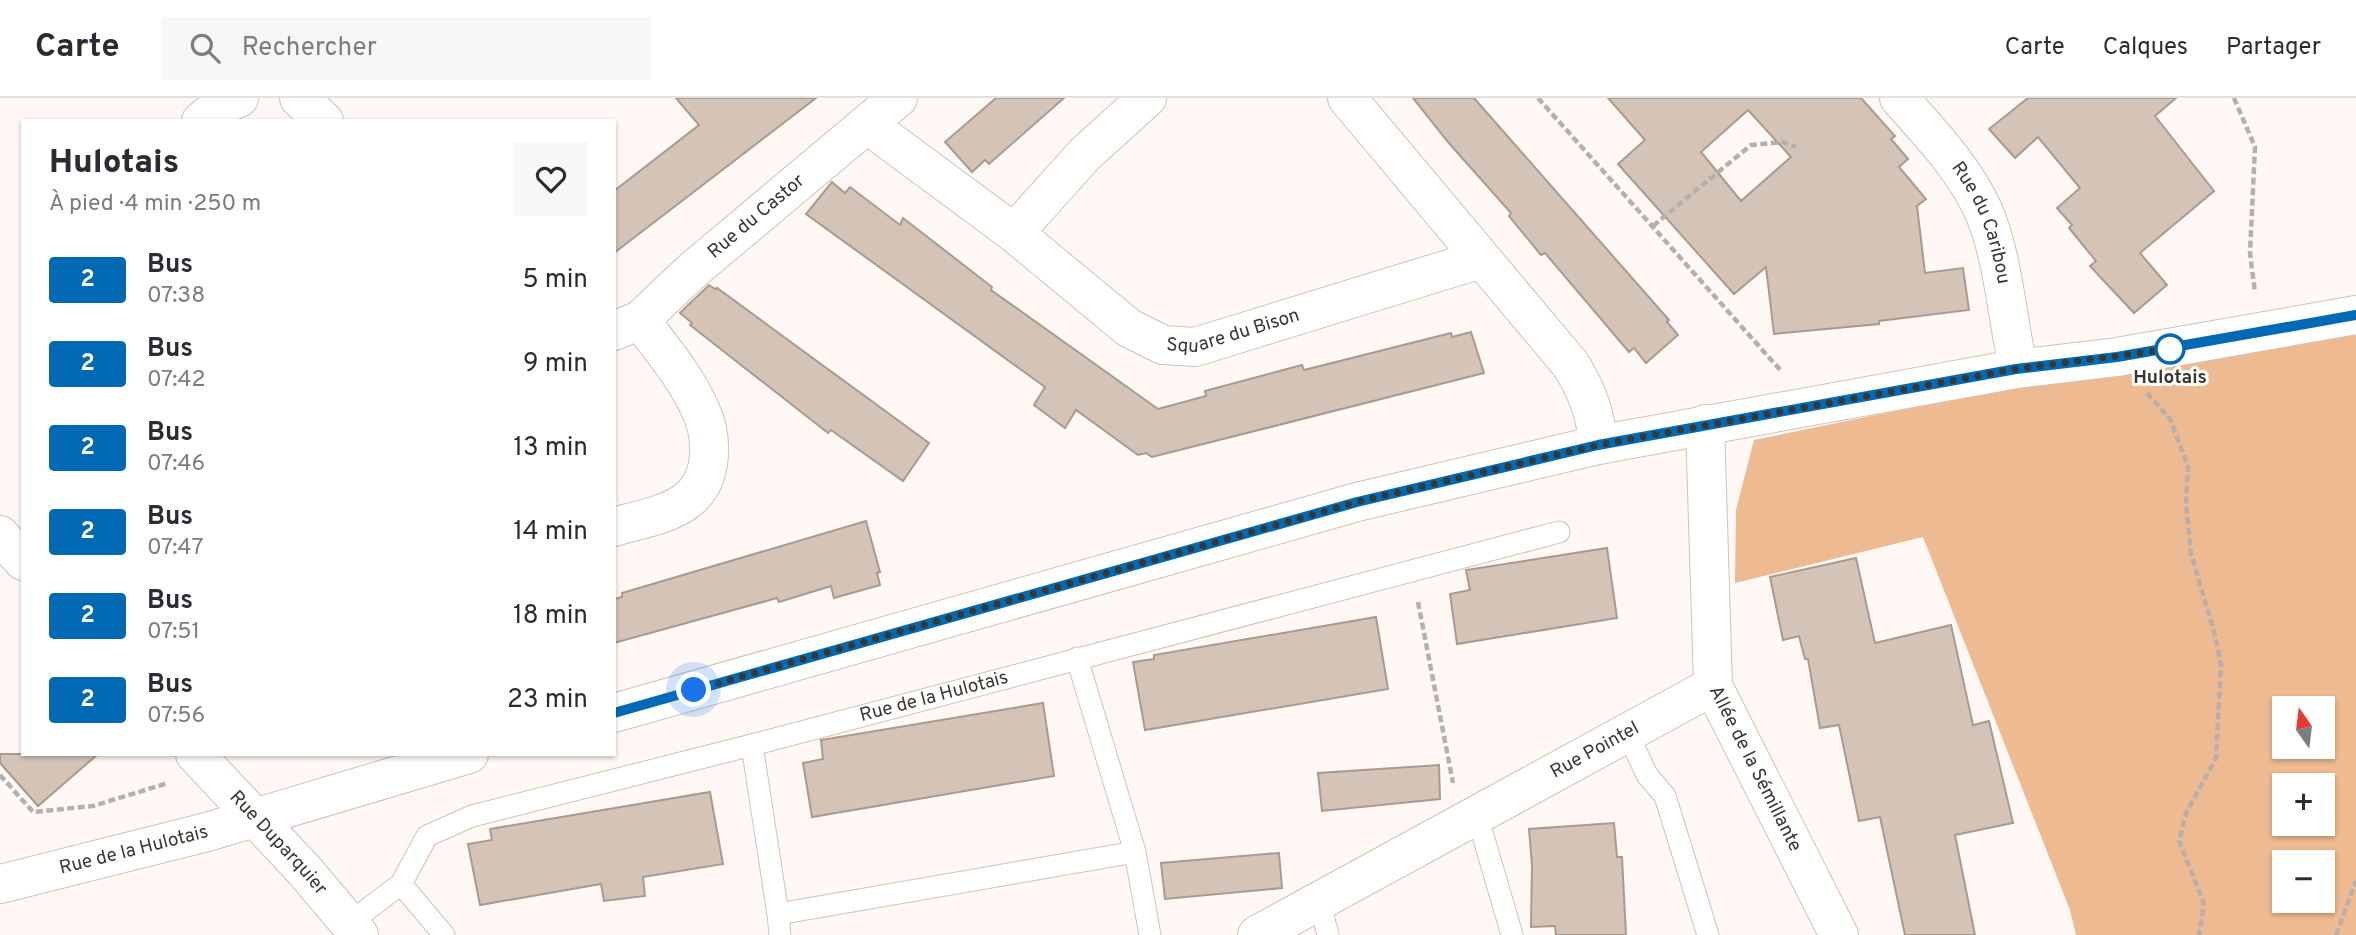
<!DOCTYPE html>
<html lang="fr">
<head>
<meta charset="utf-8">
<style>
  body { margin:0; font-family:Overpass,sans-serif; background:#f7f7f7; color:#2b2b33; height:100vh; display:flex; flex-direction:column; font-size:26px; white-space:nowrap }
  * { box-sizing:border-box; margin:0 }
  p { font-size:23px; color:#7c7c81 }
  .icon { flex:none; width:38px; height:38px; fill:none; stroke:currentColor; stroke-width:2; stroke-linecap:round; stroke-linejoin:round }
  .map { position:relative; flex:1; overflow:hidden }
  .details { position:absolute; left:21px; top:21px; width:595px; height:637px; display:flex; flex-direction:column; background:#fff; border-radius:0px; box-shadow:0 2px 5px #0004 }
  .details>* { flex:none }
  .badge { padding:0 14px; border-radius:5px; font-size:24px; line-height:46px }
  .needle { width:46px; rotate:346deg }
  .controls { position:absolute; left:2272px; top:598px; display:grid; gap:14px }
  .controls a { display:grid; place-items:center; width:63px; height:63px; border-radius:0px; background:#fff; box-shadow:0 2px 5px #0004; font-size:35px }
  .you { position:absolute; width:35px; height:35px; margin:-18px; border:5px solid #fff; border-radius:50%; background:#1a73e8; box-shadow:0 0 0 10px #1a73e833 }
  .map>.badge { position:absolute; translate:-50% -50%; box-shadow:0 0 0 4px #fff }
  .round { display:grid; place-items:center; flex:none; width:74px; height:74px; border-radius:0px; background:#f7f7f7 }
  .headline { display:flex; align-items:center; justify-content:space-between; height:119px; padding:0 28px }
  h1 { font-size:33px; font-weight:800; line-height:52px }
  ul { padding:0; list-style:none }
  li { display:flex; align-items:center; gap:21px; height:84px; padding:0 28px }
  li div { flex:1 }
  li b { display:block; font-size:26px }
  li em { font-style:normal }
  li .badge { min-width:77px; font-weight:700; text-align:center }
  header { display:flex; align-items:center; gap:42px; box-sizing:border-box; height:98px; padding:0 35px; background:#fff; border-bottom:2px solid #e1e1e2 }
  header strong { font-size:33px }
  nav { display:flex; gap:38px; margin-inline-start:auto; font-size:24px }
  .search { width:490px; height:63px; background:#f7f7f7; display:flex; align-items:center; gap:18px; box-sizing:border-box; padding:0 24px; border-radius:0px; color:#7c7c81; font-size:26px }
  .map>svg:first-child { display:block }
  .green { fill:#eeba91; fill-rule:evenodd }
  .building { fill:#d4c4b8; stroke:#a99a8f; stroke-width:2; fill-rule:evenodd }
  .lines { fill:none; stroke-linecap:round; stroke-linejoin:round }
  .service-casing { stroke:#d1c2b6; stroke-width:23 }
  .minor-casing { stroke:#d1c2b6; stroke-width:40 }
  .tertiary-casing { stroke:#d1c2b6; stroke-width:40 }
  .path { stroke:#b6afab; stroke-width:4.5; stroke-dasharray:7 3.5; stroke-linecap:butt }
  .service { stroke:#fff; stroke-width:21 }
  .minor { stroke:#fff; stroke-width:38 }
  .tertiary { stroke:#fff; stroke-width:38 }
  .line-casing { stroke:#fff; stroke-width:16 }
  .line { stroke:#0069b4; stroke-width:10 }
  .walk { stroke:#3c3631; stroke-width:7; stroke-dasharray:0 12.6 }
  .stop-dot { fill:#fff; stroke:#0069b4; stroke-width:3.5 }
  .labels { text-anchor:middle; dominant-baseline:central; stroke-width:6; stroke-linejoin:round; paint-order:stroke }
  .street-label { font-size:19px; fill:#3c3631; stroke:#fff }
  .stop-label { font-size:19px; font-weight:bold; fill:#3c3631; stroke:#fff }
</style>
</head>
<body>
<header>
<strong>Carte</strong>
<div class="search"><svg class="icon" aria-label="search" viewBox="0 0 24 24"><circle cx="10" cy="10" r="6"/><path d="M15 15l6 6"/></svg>Rechercher</div>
<nav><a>Carte</a><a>Calques</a><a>Partager</a></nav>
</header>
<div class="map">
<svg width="2356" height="837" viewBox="0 0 2356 837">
  <rect width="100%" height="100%" fill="#fff8f4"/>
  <path class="green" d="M 2356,233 L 2356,837 L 2076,837 L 2070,812 L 1923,439 L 1735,485 L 1736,412 L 1754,342 L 2013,289 ZM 2284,611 L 2322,611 L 2322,649 L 2284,649 ZM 2284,688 L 2322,688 L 2322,726 L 2284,726 ZM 2284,765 L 2322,765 L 2322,803 L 2284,803 Z"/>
  <g class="building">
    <polygon points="676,0 816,0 614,155 614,93 699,27"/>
    <polygon points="996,0 1064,0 989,66 985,62 972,74 945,44"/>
    <polygon points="1413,0 1474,0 1669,222 1667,224 1678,237 1646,265 1634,250 1629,254 1545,155 1541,157 1509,118 1511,115 1448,44"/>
    <path d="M 1608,0 L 1861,0 L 1895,38 L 1891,41 L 1908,61 L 1899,69 L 1926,101 L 1917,108 L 1925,175 L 1963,170 L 1969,212 L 1879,223 L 1879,226 L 1774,236 L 1766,169 L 1734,196 L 1618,66 L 1645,42 ZM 1748,12 L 1791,59 L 1741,103 L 1701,54 Z"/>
    <polygon points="2028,0 2176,0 2155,18 2214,93 2140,155 2167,187 2134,215 2090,168 2096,163 2069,130 2072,127 2057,110 2080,90 2038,39 2015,60 1989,31"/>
    <polygon points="832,84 845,95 850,89 900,127 903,120 992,189 991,192 1158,311 1206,298 1205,293 1302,267 1304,272 1451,235 1452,239 1471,234 1484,275 1152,359 1146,355 1138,357 1076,312 1065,330 1034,307 1045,289 806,116"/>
    <polygon points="709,187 715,191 717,190 929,345 903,383 831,332 828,335 690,227 692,225 680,215"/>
    <polygon points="866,423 880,474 877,475 880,487 834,500 831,488 779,504 777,500 614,545 614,501 622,499 622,495"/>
    <polygon points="1607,450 1617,520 1457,546 1450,496 1470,492 1466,472"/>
    <polygon points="1856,460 1875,545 1951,527 1973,627 1989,623 2013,725 1955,737 1975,837 1905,837 1880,719 1859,723 1839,627 1820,630 1808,561 1805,561 1799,538 1783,542 1770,479"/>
    <polygon points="1376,519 1388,591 1145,632 1133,564 1154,561 1154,557"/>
    <polygon points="1043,605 1054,678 812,719 803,665 823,661 821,642"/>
    <polygon points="0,656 98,656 38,708 0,665"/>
    <polygon points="1439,667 1440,701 1322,713 1318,675"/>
    <polygon points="710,694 723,766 643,779 645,798 604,803 601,786 480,807 468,746 492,742 490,731"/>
    <polygon points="1614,725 1617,759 1622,759 1626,837 1556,837 1555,828 1531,829 1532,767 1529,731"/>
    <polygon points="1279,755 1282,790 1165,801 1161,765"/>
  </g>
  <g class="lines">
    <g class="service-casing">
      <g id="service">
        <polyline points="1077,560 1135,754"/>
        <polyline points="1627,634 1647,677 1665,698 1708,837"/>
        <polyline points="752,647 778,816"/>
        <polyline points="1477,717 1512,837"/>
        <polyline points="401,786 444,837"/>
        <polyline points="1319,802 1328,837"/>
        <path id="s1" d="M 349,825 L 401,786 L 427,738 L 472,718 L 752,647 L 1559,434"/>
        <polyline points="780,837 778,816 1135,754 1150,837"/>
      </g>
    </g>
    <g class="minor-casing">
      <g id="minor">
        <polyline points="299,0 324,23"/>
        <path d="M 1347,0 L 1571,267 C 1587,293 1596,316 1598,347"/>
        <path id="s2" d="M 1899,0 C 1929,34 1964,70 1983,112 C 2002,156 2006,208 2015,254 L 2016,271"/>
        <polyline points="201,23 221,7 239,0"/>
        <path id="s3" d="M 868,27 L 1014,135 L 1129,230 L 1163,247 L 1195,249 L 1481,161"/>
        <polyline points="1014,135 1085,56 1147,0"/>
        <path id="s4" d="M 614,233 L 640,222 L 693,172 L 898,0"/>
        <path id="s5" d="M 1705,326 L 1713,588 L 1839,837"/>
        <path d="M 614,429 C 637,422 665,418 685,404 C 714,384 714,340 700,311 C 686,279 661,250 640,222"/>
        <polyline points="614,615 1357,404 1598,347 2016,271 2117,259 2356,217"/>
        <path id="s6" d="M 0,786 L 207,734 L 469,656"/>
        <path id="s7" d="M 1257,837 L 1713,588"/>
      </g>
    </g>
    <g class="tertiary-casing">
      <g id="tertiary">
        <polyline points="0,437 23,463"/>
        <path id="s8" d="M 195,656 L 304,772 L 359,837"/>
      </g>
    </g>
    <g class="path">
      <polyline points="1538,0 1782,274"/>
      <polyline points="2234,0 2255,49 2250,155 2255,195"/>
      <polyline points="1653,128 1751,47 1783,44 1796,49"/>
      <polyline points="2147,295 2170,321 2188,368 2186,406 2191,456 2214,533 2221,567 2216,660 2186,715 2179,743 2204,806 2199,837"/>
      <polyline points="1418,504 1453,685"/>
      <polyline points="0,677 33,714 93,708 168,685"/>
      <polyline points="2336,837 2356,783"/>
    </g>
    <use href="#service" class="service"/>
    <use href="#minor" class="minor"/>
    <use href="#tertiary" class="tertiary"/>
  </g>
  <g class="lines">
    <g class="line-casing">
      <polyline id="line" points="614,615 1357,404 1598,347 2016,271 2117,259 2356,217"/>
    </g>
    <use href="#line" class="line"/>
    <polyline class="walk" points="694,592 1357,404 1598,347 2016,271 2170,251"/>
  </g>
  <circle class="stop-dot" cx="2170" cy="251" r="14"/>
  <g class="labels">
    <g class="street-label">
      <text stroke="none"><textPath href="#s4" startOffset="184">Rue du Castor</textPath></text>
      <text stroke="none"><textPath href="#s2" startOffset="152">Rue du Caribou</textPath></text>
      <text stroke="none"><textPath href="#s3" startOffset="441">Square du Bison</textPath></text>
      <text stroke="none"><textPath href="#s1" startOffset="646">Rue de la Hulotais</textPath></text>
      <text stroke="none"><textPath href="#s7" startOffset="385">Rue Pointel</textPath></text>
      <text stroke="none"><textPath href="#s5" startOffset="355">Allée de la Sémillante</textPath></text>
      <text stroke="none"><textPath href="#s8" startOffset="122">Rue Duparquier</textPath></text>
      <text stroke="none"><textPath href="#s6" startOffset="138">Rue de la Hulotais</textPath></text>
    </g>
    <g class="stop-label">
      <text x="2170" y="280">Hulotais</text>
    </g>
  </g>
</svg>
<div class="controls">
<a><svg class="needle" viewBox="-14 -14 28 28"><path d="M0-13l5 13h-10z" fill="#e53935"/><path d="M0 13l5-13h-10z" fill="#7c7c81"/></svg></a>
<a>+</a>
<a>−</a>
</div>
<div class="you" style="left:694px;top:592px"></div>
<section class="details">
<div class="headline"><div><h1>Hulotais</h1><p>À pied · 4 min · 250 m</p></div><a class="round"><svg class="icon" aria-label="heart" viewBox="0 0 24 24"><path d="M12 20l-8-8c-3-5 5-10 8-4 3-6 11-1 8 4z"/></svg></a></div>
<ul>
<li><span class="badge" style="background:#0069b4;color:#fff">2</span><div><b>Bus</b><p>07:38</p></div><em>5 min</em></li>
<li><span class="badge" style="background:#0069b4;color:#fff">2</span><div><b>Bus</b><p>07:42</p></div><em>9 min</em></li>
<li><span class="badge" style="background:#0069b4;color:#fff">2</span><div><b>Bus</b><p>07:46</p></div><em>13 min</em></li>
<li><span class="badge" style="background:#0069b4;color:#fff">2</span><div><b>Bus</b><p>07:47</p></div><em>14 min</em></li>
<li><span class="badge" style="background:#0069b4;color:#fff">2</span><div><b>Bus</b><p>07:51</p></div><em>18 min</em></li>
<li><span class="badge" style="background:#0069b4;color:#fff">2</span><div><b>Bus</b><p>07:56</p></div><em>23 min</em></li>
</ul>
</section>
</div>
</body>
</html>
